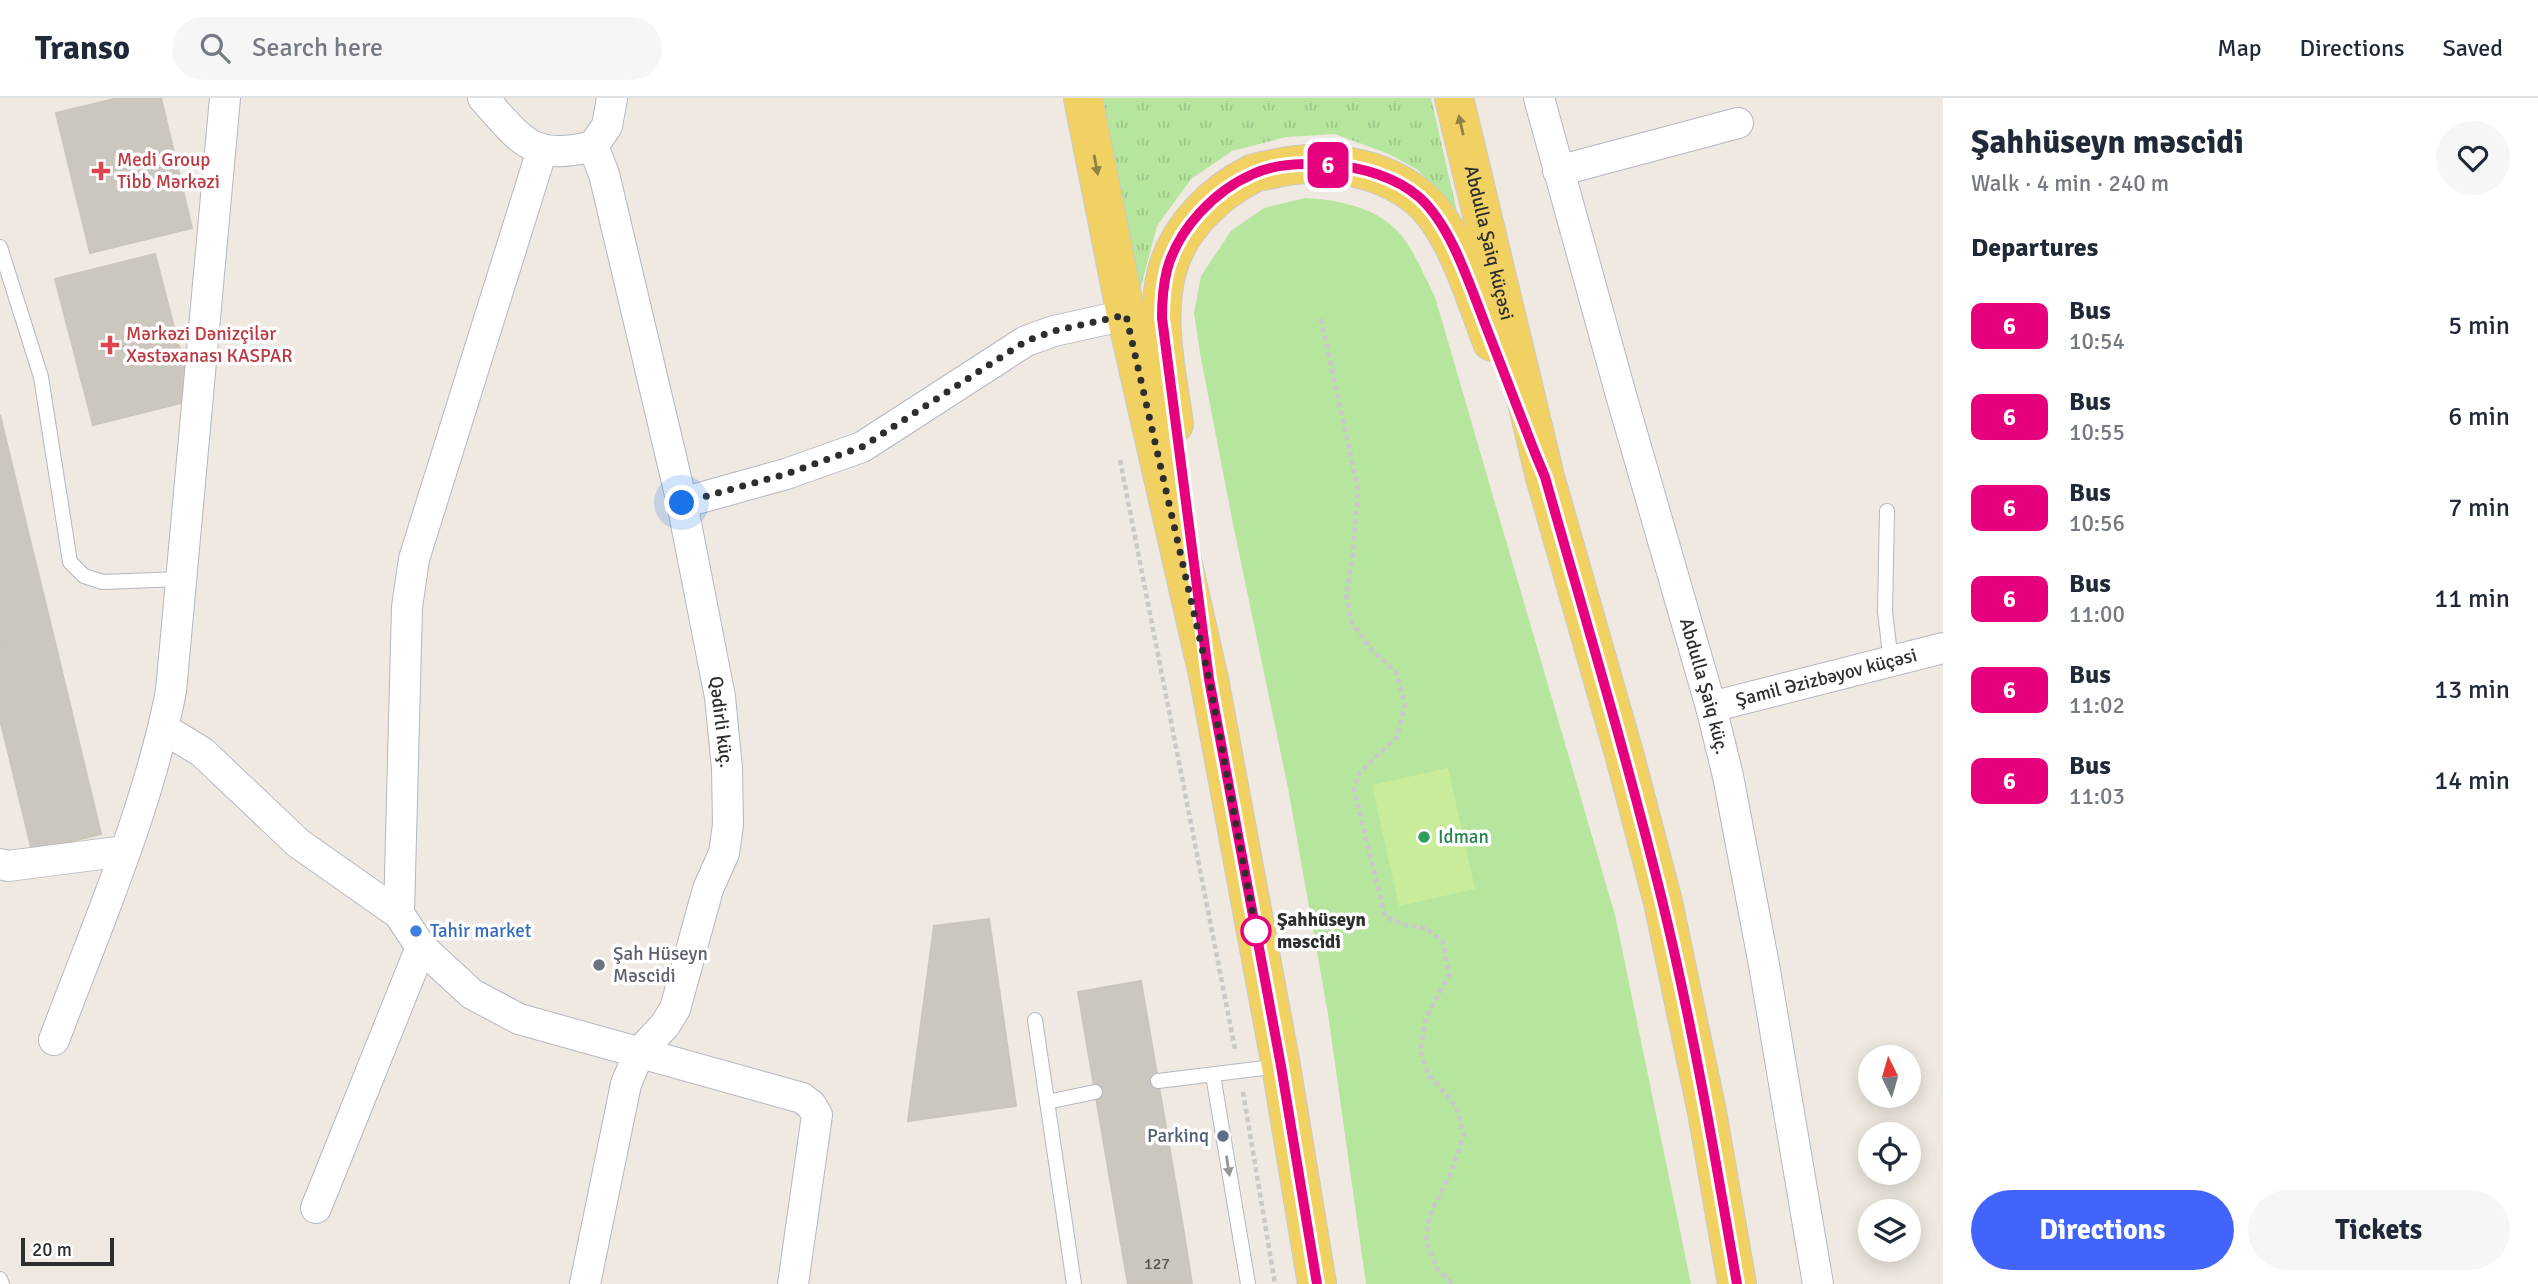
<!DOCTYPE html>
<html lang="en">
<head>
<meta charset="utf-8">
<style>
  body { margin:0; font-family:Signika,sans-serif; background:#f6f6f7; color:#1f2937; height:100vh; display:flex; flex-direction:column; font-size:26px; white-space:nowrap }
  * { box-sizing:border-box; margin:0 }
  p { font-size:23px; color:#747a83 }
  .icon { flex:none; width:38px; height:38px; fill:none; stroke:currentColor; stroke-width:2; stroke-linecap:round; stroke-linejoin:round }
  .map { position:relative; flex:1; overflow:hidden }
  .side { display:flex; flex-direction:column; background:#fff; width:595px }
  .side>* { flex:none }
  .badge { padding:0 14px; border-radius:10px; font-size:24px; line-height:46px }
  .needle { width:46px; rotate:355deg }
  .controls { position:absolute; left:1858px; top:947px; display:grid; gap:14px }
  .controls a { display:grid; place-items:center; width:63px; height:63px; border-radius:50%; background:#fff; box-shadow:0 4px 18px #0003; font-size:35px }
  .scale { position:absolute; left:21px; bottom:18px; width:93px; box-sizing:border-box; padding-left:7px; border:4px solid #2e2e2e; border-top:0; font-size:19px; line-height:24px; white-space:nowrap; color:#2e2e2e; -webkit-text-stroke:5px #fff; paint-order:stroke }
  .you { position:absolute; width:35px; height:35px; margin:-18px; border:5px solid #fff; border-radius:50%; background:#1a73e8; box-shadow:0 0 0 10px #1a73e833 }
  .map>.badge { position:absolute; translate:-50% -50%; box-shadow:0 0 0 4px #fff }
  h2 { padding:0 28px; font-size:26px; line-height:63px }
  .round { display:grid; place-items:center; flex:none; width:74px; height:74px; border-radius:37px; background:#f6f6f7 }
  .overview { display:flex; align-items:center; justify-content:space-between; height:119px; padding:0 28px }
  h1 { font-size:33px; font-weight:800; line-height:52px }
  .primary-button { display:flex; gap:14px; margin-top:auto; padding:14px 28px }
  .primary-button a { flex:1; height:80px; border-radius:42px; background:#4264fb; color:#fff; font-size:28px; font-weight:800; line-height:80px; text-align:center }
  .primary-button a+a { background:#f6f6f7; color:#1f2937 }
  ul { padding:0; list-style:none }
  li { display:flex; align-items:center; gap:21px; height:91px; padding:0 28px }
  li div { flex:1 }
  li b { display:block; font-size:26px }
  li em { font-style:normal }
  li .badge { min-width:77px; font-weight:700; text-align:center }
  header { display:flex; align-items:center; gap:42px; box-sizing:border-box; height:98px; padding:0 35px; background:#fff; border-bottom:2px solid #e0e1e3 }
  header strong { font-size:33px }
  nav { display:flex; gap:38px; margin-inline-start:auto; font-size:24px }
  .search { width:490px; height:63px; background:#f6f6f7; display:flex; align-items:center; gap:18px; box-sizing:border-box; padding:0 24px; border-radius:38px; color:#747a83; font-size:26px }
  main { display:flex; flex:1; min-height:0 }
  .map>svg:first-child { display:block }
  .grass { fill:url(#grass-tufts) }
  .park { fill:#b6e59e }
  .pitch { fill:#c9ec9a }
  .building { fill:#cbc7bf; stroke:#cbc5ba; stroke-width:2 }
  .lines { fill:none; stroke-linecap:round; stroke-linejoin:round }
  .service-casing { stroke:#b4b7c1; stroke-width:16 }
  .minor-casing { stroke:#b4b7c1; stroke-width:32 }
  .primary-casing { stroke:#c9c9c9; stroke-width:40 }
  .path { stroke:#c9c9c9; stroke-width:4.5; stroke-dasharray:5 3.5; stroke-linecap:butt }
  .service { stroke:#fff; stroke-width:14 }
  .minor { stroke:#fff; stroke-width:30 }
  .primary { stroke:#f2d163; stroke-width:38 }
  .oneway { fill:#908048 }
  .oneway2 { fill:#969696 }
  .line-casing { stroke:#fff; stroke-width:16 }
  .line { stroke:#e6007e; stroke-width:10 }
  .walk { stroke:#2e2e2e; stroke-width:7; stroke-dasharray:0 12.6 }
  .health-dot { fill:#e0444e; stroke:#fff; stroke-width:2.5 }
  .leisure-dot { fill:#2e9e5b; stroke:#fff; stroke-width:2.5 }
  .shop-dot { fill:#3f7fe0; stroke:#fff; stroke-width:2.5 }
  .stop-dot { fill:#fff; stroke:#e6007e; stroke-width:3.5 }
  .worship-dot { fill:#6b7280; stroke:#fff; stroke-width:2.5 }
  .service-dot { fill:#5c6f8a; stroke:#fff; stroke-width:2.5 }
  .labels { text-anchor:middle; dominant-baseline:central; stroke-width:7; stroke-linejoin:round; paint-order:stroke }
  .number-label { font-size:16px; fill:#555452 }
  .health-label { font-size:19px; fill:#be3a42; stroke:#fff; text-anchor:start }
  .street-label { font-size:19px; fill:#2e2e2e; stroke:#fff }
  .leisure-label { font-size:19px; fill:#27864d; stroke:#fff; text-anchor:start }
  .stop-label { font-size:19px; font-weight:bold; fill:#2e2e2e; stroke:#fff; text-anchor:start }
  .shop-label { font-size:19px; fill:#366cbe; stroke:#fff; text-anchor:start }
  .worship-label { font-size:19px; fill:#5b616d; stroke:#fff; text-anchor:start }
  .service-label { font-size:19px; fill:#4e5e75; stroke:#fff; text-anchor:end }
</style>
</head>
<body>
<header>
<strong>Transo</strong>
<div class="search"><svg class="icon" aria-label="search" viewBox="0 0 24 24"><circle cx="10" cy="10" r="6"/><path d="M15 15l6 6"/></svg>Search here</div>
<nav><a>Map</a><a>Directions</a><a>Saved</a></nav>
</header>
<main>
<div class="map">
<svg width="1943" height="1186" viewBox="0 0 1943 1186">
  <defs>
    <pattern id="grass-tufts" width="24" height="20" patternUnits="userSpaceOnUse" patternTransform="scale(1.75)"><rect width="24" height="20" fill="#b6e59e"/><path d="M3 7l-1-3M5 7V3M7 7l1-3M15 17l-1-3M17 17v-4M19 17l1-3" fill="none" stroke="#9dc588"/></pattern>
  </defs>
  <rect width="100%" height="100%" fill="#efe9e1"/>
  <polygon class="grass" points="1103,0 1431,0 1457,114 1418,72 1389,56 1335,36 1286,39 1232,53 1191,81 1157,128 1140,192"/>
  <path class="park" d="M 1305,100 C 1342,102 1386,111 1407,145 C 1418,162 1426,181 1435,199 L 1615,817 L 1691,1186 L 1366,1186 L 1328,916 L 1288,690 L 1233,426 L 1200,255 L 1194,215 L 1201,178 L 1231,133 L 1264,110 Z"/>
  <polygon class="pitch" points="1448,670 1475,791 1399,808 1372,687"/>
  <g class="building">
    <polygon points="118,0 161,0 192,130 90,155 56,15"/>
    <polygon points="155,156 193,302 93,327 55,181"/>
    <polygon points="0,317 31,446 0,454"/>
    <polygon points="31,446 53,536 0,549 0,454"/>
    <polygon points="53,536 101,736 32,753 0,621 0,549"/>
    <polygon points="989,821 1016,1008 908,1023 934,828"/>
    <polygon points="1141,883 1184,1135 1121,1146 1078,894"/>
    <polygon points="1184,1135 1192,1186 1128,1186 1121,1146"/>
  </g>
  <g class="lines">
    <g class="service-casing">
      <g id="service">
        <polyline points="0,149 41,279 70,464 84,478 103,484 180,481"/>
        <polyline points="1887,413 1885,514 1891,564"/>
        <polyline points="1035,922 1074,1186"/>
        <polyline points="1213,977 1248,1186"/>
        <polyline points="1158,983 1280,968"/>
        <polyline points="1047,1004 1095,994"/>
        <polyline points="0,1181 2,1186"/>
      </g>
    </g>
    <g class="minor-casing">
      <g id="minor">
        <path d="M 483,0 C 521,42 532,64 593,48 L 607,28 L 612,0"/>
        <path id="s1" d="M 1539,0 L 1621,297 L 1711,609 L 1728,678 L 1764,867 L 1818,1186"/>
        <polyline points="1558,73 1738,25"/>
        <polyline points="682,405 786,376 862,349 1026,243 1054,233 1126,217"/>
        <path id="s2" d="M 1711,609 L 1943,550"/>
        <polyline points="164,631 202,654 298,745 399,816 421,849 472,896 519,921 802,1000 811,1007 817,1017 793,1186"/>
        <polyline points="0,766 8,768 125,753"/>
        <polyline points="399,816 407,509 414,461 542,52"/>
        <path d="M 54,942 C 96,830 148,711 171,593 L 225,0"/>
        <polyline points="316,1110 421,849"/>
        <polyline points="585,1186 626,986 639,955 665,927 675,911 708,791 724,755 728,727 727,670 720,599 682,405 604,76 593,48"/>
      </g>
    </g>
    <g class="primary-casing">
      <g id="primary">
        <polyline points="1083,0 1126,217 1209,581 1281,968 1317,1186"/>
        <path id="s3" d="M 1454,0 L 1545,379 L 1625,659 L 1663,804 L 1707,1014 L 1737,1186"/>
        <path d="M 1174,326 C 1167,276 1154,222 1167,173 C 1178,131 1214,95 1252,76 C 1259,73 1269,72 1278,70 C 1324,60 1380,68 1418,99 C 1454,127 1476,202 1492,244"/>
      </g>
    </g>
    <g class="path">
      <polyline points="1321,221 1358,391 1353,456 1346,497 1352,525 1371,551 1396,574 1405,606 1397,639 1359,675 1354,691 1385,818 1403,827 1426,830 1443,844 1449,877 1426,920 1420,953 1428,976 1456,1008 1464,1037 1451,1074 1429,1119 1426,1144 1438,1172 1453,1186"/>
      <polyline points="1120,362 1235,951"/>
      <polyline points="1243,994 1275,1186"/>
    </g>
    <use href="#service" class="service"/>
    <use href="#minor" class="minor"/>
    <use href="#primary" class="primary"/>
  </g>
  <defs><path id="oneway-solid" d="M-6-.8H1V-3.2L6.5 0L1 3.2V.8H-6Z" transform="scale(1.75)"/></defs>
  <g class="oneway">
    <use href="#oneway-solid" transform="translate(1461 27) rotate(-103)"/>
    <use href="#oneway-solid" transform="translate(1096 67) rotate(79)"/>
  </g>
  <use class="oneway2" href="#oneway-solid" transform="translate(1228 1068) rotate(81)"/>
  <g class="lines">
    <g class="line-casing">
      <path id="line" d="M 1317,1186 L 1281,968 L 1209,581 L 1162,220 C 1162,204 1163,188 1167,172 C 1178,131 1214,93 1253,76 C 1276,65 1306,65 1331,67 C 1361,69 1396,79 1419,99 C 1452,128 1471,191 1487,231 C 1503,272 1519,313 1535,355 L 1545,379 C 1585,520 1627,660 1662,802 C 1693,929 1715,1058 1737,1186"/>
    </g>
    <use href="#line" class="line"/>
    <polyline class="walk" points="682,405 786,376 862,349 1026,243 1054,233 1126,217 1209,581 1257,839 1256,833"/>
  </g>
  <g class="health-dot">
    <path d="M97.5 62.5h7v7h7v7h-7v7h-7v-7h-7v-7h7z"/>
    <path d="M106.5 236.5h7v7h7v7h-7v7h-7v-7h-7v-7h7z"/>
  </g>
  <circle class="leisure-dot" cx="1424" cy="739" r="7"/>
  <circle class="shop-dot" cx="416" cy="833" r="7"/>
  <circle class="stop-dot" cx="1256" cy="833" r="14"/>
  <circle class="worship-dot" cx="599" cy="867" r="7"/>
  <circle class="service-dot" cx="1223" cy="1038" r="7"/>
  <g class="labels">
    <g class="number-label">
      <text x="1157" y="1166">127</text>
    </g>
    <g class="health-label">
      <text x="117" y="62">Medi Group<tspan x="117" dy="22">Tibb Mərkəzi</tspan></text>
      <text x="126" y="236">Mərkəzi Dənizçilər<tspan x="126" dy="22">Xəstəxanası KASPAR</tspan></text>
    </g>
    <g class="street-label">
      <text stroke="none"><textPath href="#s3" startOffset="149">Abdulla Şaiq küçəsi</textPath></text>
      <text stroke="none"><textPath href="#s2" startOffset="119">Şamil Əzizbəyov küçəsi</textPath></text>
      <text stroke="none"><textPath href="#s1" startOffset="611">Abdulla Şaiq küç.</textPath></text>
      <text transform="translate(721 624) rotate(83)">Qədirli küç.</text>
    </g>
    <g class="leisure-label">
      <text x="1438" y="739">Idman</text>
    </g>
    <g class="stop-label">
      <text x="1277" y="822">Şahhüseyn<tspan x="1277" dy="22">məscidi</tspan></text>
    </g>
    <g class="shop-label">
      <text x="430" y="833">Tahir market</text>
    </g>
    <g class="worship-label">
      <text x="613" y="856">Şah Hüseyn<tspan x="613" dy="22">Məscidi</tspan></text>
    </g>
    <g class="service-label">
      <text x="1209" y="1038">Parkinq</text>
    </g>
  </g>
</svg>
<div class="controls">
<a><svg class="needle" viewBox="-14 -14 28 28"><path d="M0-13l5 13h-10z" fill="#e53935"/><path d="M0 13l5-13h-10z" fill="#747a83"/></svg></a>
<a><svg class="icon" aria-label="locate" viewBox="0 0 24 24"><circle cx="12" cy="12" r="6"/><path d="M12 2v4M12 18v4M2 12h4M18 12h4"/></svg></a>
<a><svg class="icon" aria-label="layers" viewBox="0 0 24 24"><path d="M12 4l9 5-9 5-9-5zM3 14l9 5 9-5"/></svg></a>
</div>
<div class="scale">20 m</div>
<div class="you" style="left:682px;top:405px"></div>
<b class="badge" style="left:1328px;top:67px;background:#e6007e;color:#fff">6</b>
</div>
<section class="side">
<div class="overview"><div><h1>Şahhüseyn məscidi</h1><p>Walk · 4 min · 240 m</p></div><a class="round"><svg class="icon" aria-label="heart" viewBox="0 0 24 24"><path d="M12 20l-8-8c-3-5 5-10 8-4 3-6 11-1 8 4z"/></svg></a></div>
<h2>Departures</h2>
<ul>
<li><span class="badge" style="background:#e6007e;color:#fff">6</span><div><b>Bus</b><p>10:54</p></div><em>5 min</em></li>
<li><span class="badge" style="background:#e6007e;color:#fff">6</span><div><b>Bus</b><p>10:55</p></div><em>6 min</em></li>
<li><span class="badge" style="background:#e6007e;color:#fff">6</span><div><b>Bus</b><p>10:56</p></div><em>7 min</em></li>
<li><span class="badge" style="background:#e6007e;color:#fff">6</span><div><b>Bus</b><p>11:00</p></div><em>11 min</em></li>
<li><span class="badge" style="background:#e6007e;color:#fff">6</span><div><b>Bus</b><p>11:02</p></div><em>13 min</em></li>
<li><span class="badge" style="background:#e6007e;color:#fff">6</span><div><b>Bus</b><p>11:03</p></div><em>14 min</em></li>
</ul>
<div class="primary-button"><a>Directions</a><a>Tickets</a></div>
</section>
</main>
</body>
</html>
